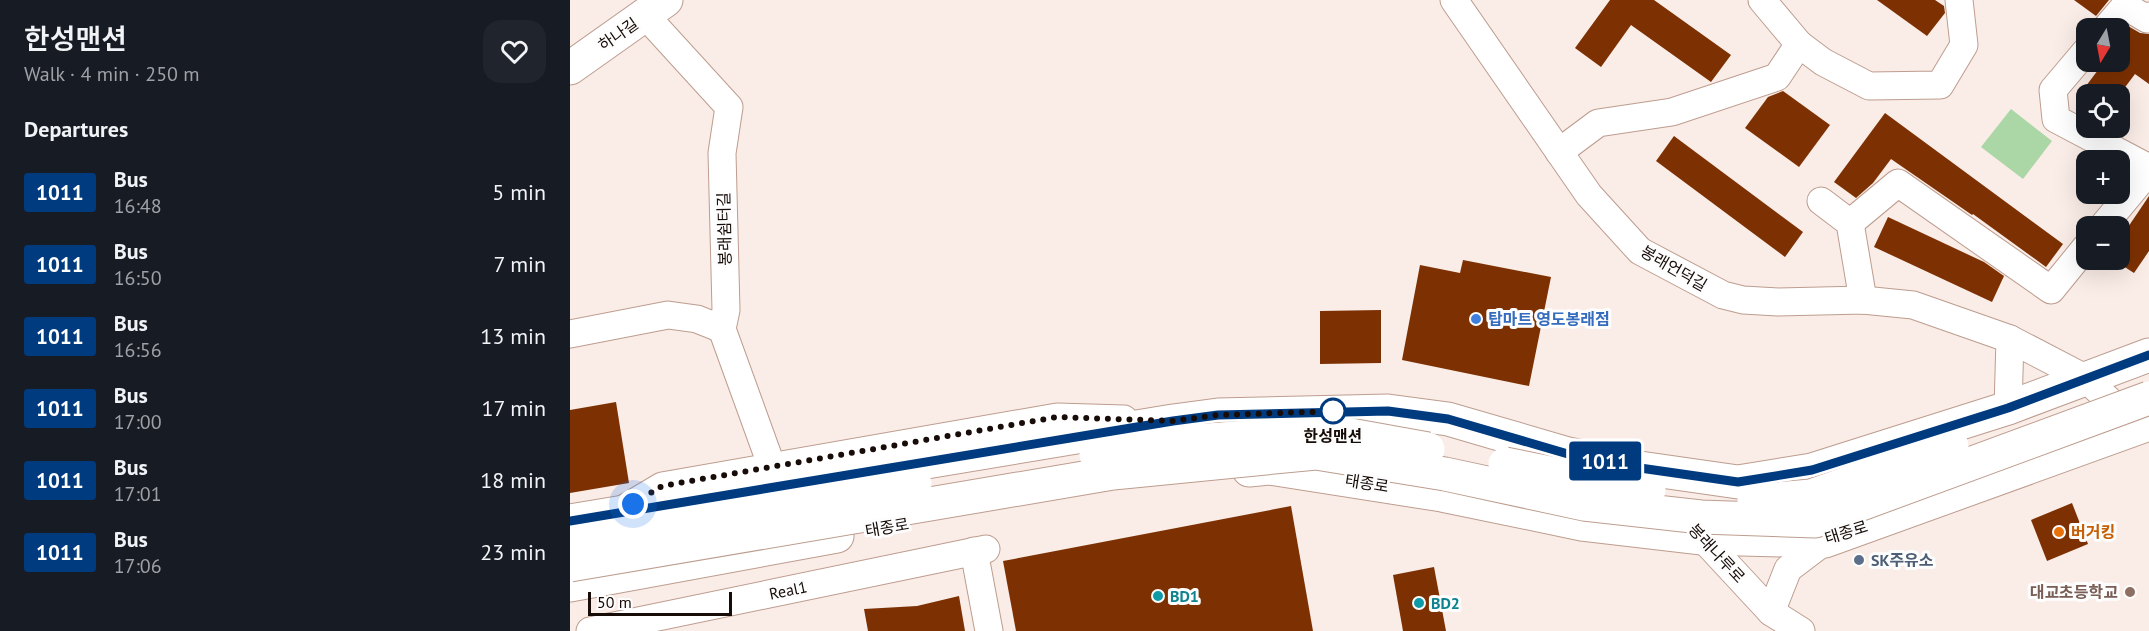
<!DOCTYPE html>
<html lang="en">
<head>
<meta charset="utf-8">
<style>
  body { margin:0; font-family:"PT Sans","Noto Sans KR",sans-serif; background:#20242c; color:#f1f3f6; height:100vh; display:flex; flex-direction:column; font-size:22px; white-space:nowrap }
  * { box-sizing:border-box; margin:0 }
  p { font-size:20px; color:#9ea1a6 }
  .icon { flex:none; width:33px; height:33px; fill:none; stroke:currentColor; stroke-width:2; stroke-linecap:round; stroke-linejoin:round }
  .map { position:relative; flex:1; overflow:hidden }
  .sheet { display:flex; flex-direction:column; background:#171b24; width:570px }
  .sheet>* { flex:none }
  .badge { padding:0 12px; border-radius:4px; font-size:21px; line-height:39px }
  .needle { width:39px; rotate:190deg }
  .fabs { position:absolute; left:1506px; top:18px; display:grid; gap:12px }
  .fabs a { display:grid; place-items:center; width:54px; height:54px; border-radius:12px; background:#171b24; box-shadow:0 6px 24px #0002; font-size:30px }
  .scale { position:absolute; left:18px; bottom:15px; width:144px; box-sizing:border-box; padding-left:6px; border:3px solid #170c08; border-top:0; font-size:16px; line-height:21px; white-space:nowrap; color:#170c08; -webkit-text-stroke:4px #fdfdfd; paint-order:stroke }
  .you { position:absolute; width:30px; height:30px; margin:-15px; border:4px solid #fff; border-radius:50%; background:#1a73e8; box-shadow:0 0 0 9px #1a73e833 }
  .map>.badge { position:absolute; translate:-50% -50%; box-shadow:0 0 0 3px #fff }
  h2 { padding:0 24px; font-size:22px; line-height:54px }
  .round { display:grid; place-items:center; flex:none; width:63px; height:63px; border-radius:18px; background:#20242c }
  .overview { display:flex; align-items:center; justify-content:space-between; height:102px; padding:0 24px }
  h1 { font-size:28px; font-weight:600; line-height:45px }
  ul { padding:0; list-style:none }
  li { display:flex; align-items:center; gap:18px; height:72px; padding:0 24px }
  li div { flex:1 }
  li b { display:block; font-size:22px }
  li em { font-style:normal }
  li .badge { min-width:66px; font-weight:700; text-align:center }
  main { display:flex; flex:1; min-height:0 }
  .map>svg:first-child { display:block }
  .green { fill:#abd6a6 }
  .building { fill:#7d3102 }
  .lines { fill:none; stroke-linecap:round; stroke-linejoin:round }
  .minor-casing { stroke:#bd9d8f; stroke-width:29 }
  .major-casing { stroke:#bd9d8f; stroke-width:35 }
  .minor { stroke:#fff; stroke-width:27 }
  .major { stroke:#fff; stroke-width:33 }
  .highway-bridge-casing { stroke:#bd9d8f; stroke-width:35; stroke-linecap:butt }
  .highway-bridge { stroke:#fff; stroke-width:33 }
  .line-casing { stroke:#fff; stroke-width:14 }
  .line { stroke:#003b80; stroke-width:9 }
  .walk { stroke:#170c08; stroke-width:6; stroke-dasharray:0 10.8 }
  .shop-dot { fill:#3f7fe0; stroke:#fdfdfd; stroke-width:2 }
  .stop-dot { fill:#fff; stroke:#003b80; stroke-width:3 }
  .food-dot { fill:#e8710a; stroke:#fdfdfd; stroke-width:2 }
  .service-dot { fill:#5c6f8a; stroke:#fdfdfd; stroke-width:2 }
  .education-dot { fill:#8d6e63; stroke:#fdfdfd; stroke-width:2 }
  .culture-dot { fill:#0f9aa8; stroke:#fdfdfd; stroke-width:2 }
  .labels { text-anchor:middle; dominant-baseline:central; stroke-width:6; stroke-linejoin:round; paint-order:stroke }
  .street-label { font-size:16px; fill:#170c08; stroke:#fdfdfd }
  .shop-label { font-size:16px; font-weight:bold; fill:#366cbe; stroke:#fdfdfd; text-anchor:start }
  .stop-label { font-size:16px; font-weight:bold; fill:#170c08; stroke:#fdfdfd }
  .food-label { font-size:16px; font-weight:bold; fill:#c56008; stroke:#fdfdfd; text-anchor:start }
  .service-label { font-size:16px; font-weight:bold; fill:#4e5e75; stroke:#fdfdfd; text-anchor:start }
  .education-label { font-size:16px; font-weight:bold; fill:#785e54; stroke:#fdfdfd; text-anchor:end }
  .culture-label { font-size:16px; font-weight:bold; fill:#0d838f; stroke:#fdfdfd; text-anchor:start }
</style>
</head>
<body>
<main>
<section class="sheet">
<div class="overview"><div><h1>한성맨션</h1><p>Walk · 4 min · 250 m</p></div><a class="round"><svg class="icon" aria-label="heart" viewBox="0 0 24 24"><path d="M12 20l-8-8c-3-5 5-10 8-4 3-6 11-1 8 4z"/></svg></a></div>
<h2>Departures</h2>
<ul>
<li><span class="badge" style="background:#003b80;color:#fff">1011</span><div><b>Bus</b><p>16:48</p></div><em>5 min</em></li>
<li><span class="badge" style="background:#003b80;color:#fff">1011</span><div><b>Bus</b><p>16:50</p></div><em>7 min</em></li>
<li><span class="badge" style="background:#003b80;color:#fff">1011</span><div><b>Bus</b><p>16:56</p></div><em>13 min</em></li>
<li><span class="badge" style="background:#003b80;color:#fff">1011</span><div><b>Bus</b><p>17:00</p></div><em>17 min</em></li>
<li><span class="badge" style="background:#003b80;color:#fff">1011</span><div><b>Bus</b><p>17:01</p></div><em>18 min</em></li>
<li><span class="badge" style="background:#003b80;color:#fff">1011</span><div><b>Bus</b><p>17:06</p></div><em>23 min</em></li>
</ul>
</section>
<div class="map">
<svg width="1579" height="631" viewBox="0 0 1579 631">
  <rect width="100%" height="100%" fill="#faece7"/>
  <polygon class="green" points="1441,109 1482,141 1453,179 1411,147"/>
  <g class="building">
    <polygon points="1040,0 1084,0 1161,55 1141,82 1061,25 1031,67 1005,48"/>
    <polygon points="1307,0 1365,0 1374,6 1375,13 1357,36"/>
    <polygon points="1504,0 1539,0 1526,16"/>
    <polygon points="1558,26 1570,33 1579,34 1579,84 1565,74 1550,94 1510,94 1534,62 1550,62 1550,36"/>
    <polygon points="1213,91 1260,125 1229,167 1175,128 1198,97"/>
    <polygon points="1315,113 1493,244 1476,267 1403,214 1402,215 1321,159 1303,183 1286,198 1264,182"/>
    <polygon points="1104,136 1233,232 1215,257 1086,161"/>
    <polygon points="1579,196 1579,251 1564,273 1550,264 1550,239"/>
    <polygon points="1318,217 1414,262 1434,276 1422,302 1304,247"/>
    <polygon points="893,260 981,277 959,386 832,360 850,265 890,273"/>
    <polygon points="811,310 811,363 750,364 750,311"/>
    <polygon points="46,402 59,483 0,493 0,410"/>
    <polygon points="1502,503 1518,544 1477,561 1461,520"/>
    <polygon points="721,506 743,631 446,631 433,561"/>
    <polygon points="864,567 876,631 833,631 823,575"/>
    <polygon points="389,596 395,631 298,631 294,609 347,606"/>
  </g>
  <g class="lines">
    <g class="minor-casing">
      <g id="minor">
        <polyline points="884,0 1019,195 1070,251 1153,295 1173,300 1208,302 1293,300 1343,305 1440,339 1515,378 1561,421"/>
        <polyline points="1192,0 1229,44 1253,62 1299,86 1370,85 1394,45 1389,0"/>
        <polyline points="75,15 159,107 152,153 156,310 152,329 202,467"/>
        <polyline points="1536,28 1555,6 1577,19 1579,16"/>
        <polyline points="1516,51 1483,90 1486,119 1579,168"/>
        <polyline points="989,152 1028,123 1102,112 1207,77 1229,44"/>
        <polyline points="1251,201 1280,223 1293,300"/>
        <polyline points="1280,223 1328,183 1481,290 1516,247"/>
        <polyline points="1533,226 1579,171"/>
        <polyline points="0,334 98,315 127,319 152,329"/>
        <polyline points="1438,408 1440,339"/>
        <polyline points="55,508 92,486 487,417 554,419"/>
        <polyline points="1124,529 1201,612 1231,631"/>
        <polyline points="404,551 419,631"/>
        <polyline points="1201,612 1218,569 1255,541"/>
        <polyline points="20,631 416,549"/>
      </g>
    </g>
    <g class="major-casing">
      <g id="major">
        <polyline points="0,68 96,0"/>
        <polyline points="679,470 699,468 872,495 1012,524 1132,538 1255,541 1579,424"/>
        <polyline points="0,521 603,421 648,415 818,411 878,419 998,454 1070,468 1168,482 1242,470 1438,408 1579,355"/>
        <polyline points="0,585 267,536"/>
      </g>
    </g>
    <use href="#minor" class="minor"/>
    <use href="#major" class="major"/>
    <g class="highway-bridge-casing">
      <g id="highway-bridge">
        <polyline points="526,455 597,443 758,431 858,449"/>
        <polyline points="935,464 1015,480 1079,490"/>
        <polyline points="1184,501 1241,496 1382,446"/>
        <polyline points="0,539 345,484"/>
        <polyline points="0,565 543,473 746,453 875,474 1014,504 1131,517 1245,521 1579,398"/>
      </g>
    </g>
    <use href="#highway-bridge" class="highway-bridge"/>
  </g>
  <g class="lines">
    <g class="line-casing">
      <polyline id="line" points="0,521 603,421 648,415 818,411 878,419 998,454 1070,468 1168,482 1242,470 1438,408 1579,355"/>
    </g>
    <use href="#line" class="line"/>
    <polyline class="walk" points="63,504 92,486 487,417 603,421 648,415 770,411 763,411"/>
  </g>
  <circle class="shop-dot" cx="906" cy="319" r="6"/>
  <circle class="stop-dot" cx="763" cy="411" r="12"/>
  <circle class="food-dot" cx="1489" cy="532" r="6"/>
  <circle class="service-dot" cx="1289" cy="560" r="6"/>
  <circle class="education-dot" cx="1560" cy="592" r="6"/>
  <g class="culture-dot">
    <circle cx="588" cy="596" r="6"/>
    <circle cx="849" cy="603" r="6"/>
  </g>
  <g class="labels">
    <g class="street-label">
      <text transform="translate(48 34) rotate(-35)">하나길</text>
      <text transform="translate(154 229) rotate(-91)">봉래쉼터길</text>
      <text transform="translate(1104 268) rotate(30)">봉래언덕길</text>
      <text transform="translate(797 483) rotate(9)">태종로</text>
      <text transform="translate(317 527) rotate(-10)">태종로</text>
      <text transform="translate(1276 532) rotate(-17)">태종로</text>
      <text transform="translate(1147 553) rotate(47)">봉래나루로</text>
      <text transform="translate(218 590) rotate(-12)">Real1</text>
    </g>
    <g class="shop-label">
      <text x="918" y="319">탑마트 영도봉래점</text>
    </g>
    <g class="stop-label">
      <text x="763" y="436">한성맨션</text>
    </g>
    <g class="food-label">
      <text x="1501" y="532">버거킹</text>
    </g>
    <g class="service-label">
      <text x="1301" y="560">SK주유소</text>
    </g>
    <g class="education-label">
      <text x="1548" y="592">대교초등학교</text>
    </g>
    <g class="culture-label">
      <text x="600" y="596">BD1</text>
      <text x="861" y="603">BD2</text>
    </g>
  </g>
</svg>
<div class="fabs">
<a><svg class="needle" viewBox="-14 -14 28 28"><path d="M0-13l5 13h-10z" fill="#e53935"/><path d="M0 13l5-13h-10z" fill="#9ea1a6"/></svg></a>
<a><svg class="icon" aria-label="locate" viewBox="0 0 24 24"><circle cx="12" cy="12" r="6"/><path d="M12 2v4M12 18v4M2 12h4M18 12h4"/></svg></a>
<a>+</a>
<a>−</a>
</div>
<div class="scale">50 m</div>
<div class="you" style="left:63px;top:504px"></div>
<b class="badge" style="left:1035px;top:461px;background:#003b80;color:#fff">1011</b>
</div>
</main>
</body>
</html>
